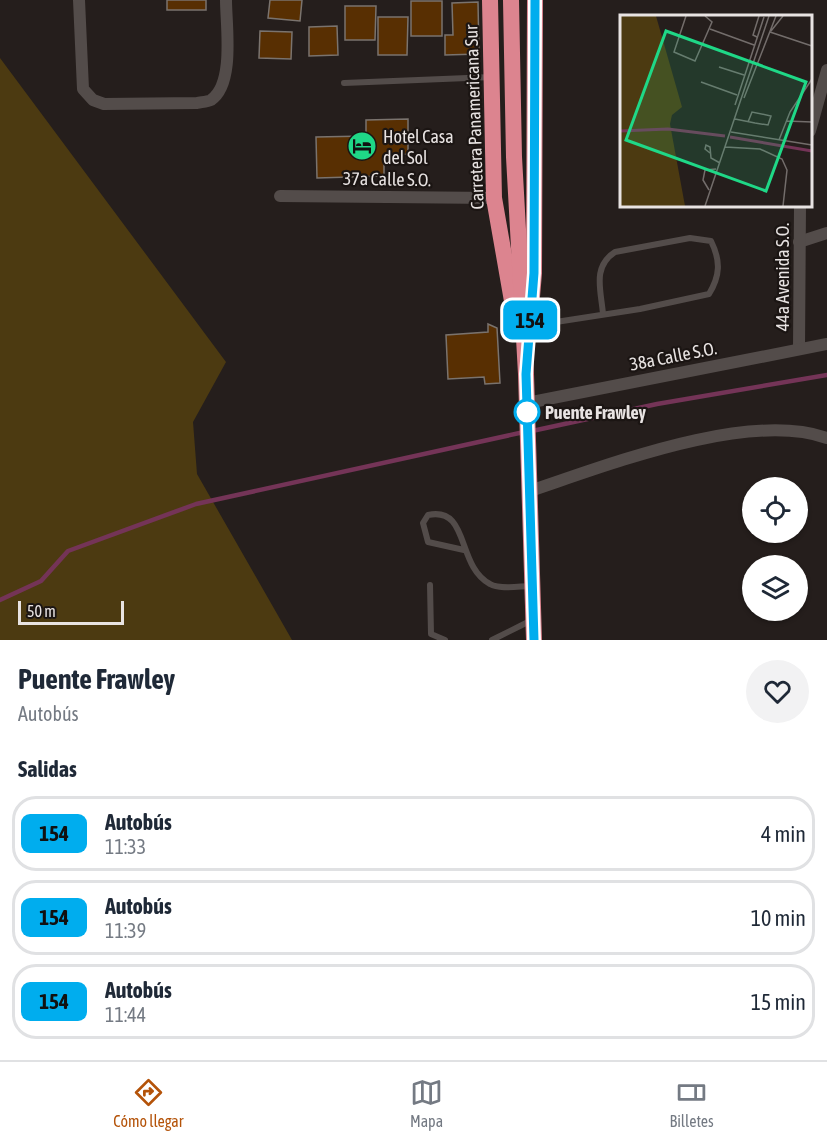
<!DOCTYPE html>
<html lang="es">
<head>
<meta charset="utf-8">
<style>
  body { margin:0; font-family:"Asap Condensed",sans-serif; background:#f2f2f3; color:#1f2937; height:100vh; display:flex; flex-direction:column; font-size:22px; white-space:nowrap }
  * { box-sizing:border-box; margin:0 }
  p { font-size:20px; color:#747a83 }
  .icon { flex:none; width:33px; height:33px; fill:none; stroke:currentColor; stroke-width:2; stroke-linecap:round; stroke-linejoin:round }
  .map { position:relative; height:640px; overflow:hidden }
  .panel { display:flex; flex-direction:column; background:#fff; flex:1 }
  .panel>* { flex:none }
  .badge { padding:0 12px; border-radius:9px; font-size:21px; line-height:39px }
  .fabs { position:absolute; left:742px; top:477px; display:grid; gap:12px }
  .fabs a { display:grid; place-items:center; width:66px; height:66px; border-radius:50%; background:#fff; box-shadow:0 2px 4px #0004; font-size:30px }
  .scale { position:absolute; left:18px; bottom:15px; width:106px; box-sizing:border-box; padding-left:6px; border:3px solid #e8e3e2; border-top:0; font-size:16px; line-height:21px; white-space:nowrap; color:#e8e3e2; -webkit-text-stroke:4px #1b1513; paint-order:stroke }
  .map>.badge { position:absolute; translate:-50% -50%; box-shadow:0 0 0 3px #fff }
  h2 { padding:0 18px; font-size:22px; line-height:54px }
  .round { display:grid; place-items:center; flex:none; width:63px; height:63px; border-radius:32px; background:#f2f2f3 }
  .summary { display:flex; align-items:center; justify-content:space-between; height:102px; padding:0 18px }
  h1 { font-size:28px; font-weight:700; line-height:45px }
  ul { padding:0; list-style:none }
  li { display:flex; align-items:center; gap:18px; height:75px; margin:0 12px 9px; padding:0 6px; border:3px solid #e0e1e3; border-radius:24px }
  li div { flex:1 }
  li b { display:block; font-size:22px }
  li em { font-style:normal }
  li .badge { min-width:66px; font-weight:700; text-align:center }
  .dock { display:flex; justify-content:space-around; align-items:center; height:84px; border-top:2px solid #e0e1e3; background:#fff; font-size:16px; color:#747a83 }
  .dock a { display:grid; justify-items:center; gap:3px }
  .dock .current { color:#b45309 }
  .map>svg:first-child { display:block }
  .green { fill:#4c3a11 }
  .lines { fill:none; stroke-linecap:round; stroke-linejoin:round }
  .stream { stroke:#743457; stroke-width:4.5 }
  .building { fill:#582f02; stroke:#7a736e; stroke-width:1.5 }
  .service { stroke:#534c4a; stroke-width:6 }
  .minor { stroke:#534c4a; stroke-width:12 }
  .trunk { stroke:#dc848f; stroke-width:16 }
  .line-casing { stroke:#fff; stroke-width:14 }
  .line { stroke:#00adee; stroke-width:9 }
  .stop-dot { fill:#fff; stroke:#00adee; stroke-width:3 }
  .labels { text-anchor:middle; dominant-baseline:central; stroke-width:4.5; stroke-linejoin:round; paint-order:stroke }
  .street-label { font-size:18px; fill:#e8e3e2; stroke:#1b1513 }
  .poi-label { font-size:18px; fill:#e8e3e2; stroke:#1b1513; text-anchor:start }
  .stop-label { font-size:18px; font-weight:bold; fill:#e8e3e2; stroke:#1b1513; text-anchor:start }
  .inset-river { fill:none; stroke:#743457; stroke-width:3 }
  .inset-road { fill:none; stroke:#736d6b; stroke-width:1.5 }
  .view { fill:#1fd887; fill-opacity:0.15; stroke:#1fd887; stroke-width:3 }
  .inset-edge { fill:none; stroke:#e8e3e2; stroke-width:3 }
</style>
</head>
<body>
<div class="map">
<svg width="827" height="640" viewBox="0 0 827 640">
  <rect width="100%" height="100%" fill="#251e1c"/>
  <polygon class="green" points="0,58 226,362 193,422 197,474 292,640 0,640"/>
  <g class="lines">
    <g class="stream">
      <polyline points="532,431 657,404 827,375"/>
      <polyline points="0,600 41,581 68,551 196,504 524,432"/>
    </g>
  </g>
  <g class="building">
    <rect x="167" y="0" width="39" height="10"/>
    <polygon points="270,0 302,0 300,21 268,18"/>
    <rect x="411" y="1" width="31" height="35"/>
    <polygon points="478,2 479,54 445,55 445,35 453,35 452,3"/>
    <polygon points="345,6 376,6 375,40 345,40"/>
    <polygon points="378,17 408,17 407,55 378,55"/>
    <polygon points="337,26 338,55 309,56 309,27"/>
    <polygon points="260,31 292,32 291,59 259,58"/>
    <polygon points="408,119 408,154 384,155 384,176 317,178 316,137 366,136 366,120"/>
    <polygon points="488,324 497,328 500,383 485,384 484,377 448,379 446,335 488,332"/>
  </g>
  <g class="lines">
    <g class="service">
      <polyline points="344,83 492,77"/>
      <path d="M 530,326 L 640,309 L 709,294 C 720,276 721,261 711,241 L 690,238 L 615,252 C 592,267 601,290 603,314"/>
      <path d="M 464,550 L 428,542 L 423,523 L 428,515 C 470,506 456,566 490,584 C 500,590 520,586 532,586"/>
      <polyline points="430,585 431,634 445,640"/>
      <polyline points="492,640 530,621"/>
    </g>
    <g class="minor">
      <path d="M 79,0 L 83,89 L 93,100 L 104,104 L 197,103 C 201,102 207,102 211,100 C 235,84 226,25 226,0"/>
      <polyline points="810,131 827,70"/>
      <polyline points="280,196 494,198"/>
      <polyline points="799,242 827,233"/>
      <polyline points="799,349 800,206"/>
      <polyline points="527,403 827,344"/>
      <path d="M 530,491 C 608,465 748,410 827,438"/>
    </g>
    <g class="trunk">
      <polyline points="490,0 494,198 515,318"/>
      <polyline points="511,0 514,157 526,374 534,640"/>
      <polyline points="531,308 534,273 535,0"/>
    </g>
  </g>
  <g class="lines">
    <g class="line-casing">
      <polyline id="line" points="534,640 526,374 534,273 535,0"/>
    </g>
    <use href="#line" class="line"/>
  </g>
  <defs>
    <g id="hotel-disc" transform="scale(1.5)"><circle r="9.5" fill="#1fd887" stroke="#1b1513"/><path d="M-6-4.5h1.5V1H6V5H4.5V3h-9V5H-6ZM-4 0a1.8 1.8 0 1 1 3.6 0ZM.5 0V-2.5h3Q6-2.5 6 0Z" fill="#111"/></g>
  </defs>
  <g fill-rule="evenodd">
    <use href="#hotel-disc" x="362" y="146"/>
  </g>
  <circle class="stop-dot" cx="527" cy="412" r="12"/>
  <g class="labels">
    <g class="street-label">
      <text transform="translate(474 117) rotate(-92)">Carretera Panamericana Sur</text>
      <text transform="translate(387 179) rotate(1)">37a Calle S.O.</text>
      <text transform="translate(782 277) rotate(-90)">44a Avenida S.O.</text>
      <text transform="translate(673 356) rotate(-11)">38a Calle S.O.</text>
    </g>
    <g class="poi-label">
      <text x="383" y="136">Hotel Casa<tspan x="383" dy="21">del Sol</tspan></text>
    </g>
    <g class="stop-label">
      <text x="545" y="412">Puente Frawley</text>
    </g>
  </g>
  <g transform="translate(620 15)">
    <rect width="192" height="192" fill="#251e1c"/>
    <path d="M 0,1 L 36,1 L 62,92 L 52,100 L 50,109 L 65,191 L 0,191 Z" fill="#4c3a11"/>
    <path class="inset-river" d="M 0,116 L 48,114 L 105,121M 110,122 L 192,136"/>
    <path class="inset-road" d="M 66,1 L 54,37 L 75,46 L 92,7 L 85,1M 90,14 L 134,30M 151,16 L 163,1M 150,17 L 192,31M 137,22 L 133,20 L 139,1M 99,52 L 124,60M 81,67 L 117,80M 124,83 L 156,1M 115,90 L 144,2M 115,104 L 135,108 L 148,110 L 151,101 L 132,97 L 128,107M 166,106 L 192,107M 111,117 L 192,130M 159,125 L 170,97 L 192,64M 105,132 L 140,134 L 162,144 L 167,155 L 163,191M 90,138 L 85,134 L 86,130 L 90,132 L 91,143 L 100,148M 89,175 L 83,165 L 85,155 L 96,154M 85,191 L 149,1"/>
    <path class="view" d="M 46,16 L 186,67 L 146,176 L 6,125 Z"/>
    <rect width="192" height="192" class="inset-edge"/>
  </g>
</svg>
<div class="fabs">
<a><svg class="icon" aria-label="locate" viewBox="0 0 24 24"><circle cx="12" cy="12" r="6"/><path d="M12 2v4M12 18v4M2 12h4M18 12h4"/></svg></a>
<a><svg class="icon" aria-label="layers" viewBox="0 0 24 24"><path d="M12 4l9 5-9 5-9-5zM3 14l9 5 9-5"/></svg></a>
</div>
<div class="scale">50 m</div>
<b class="badge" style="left:530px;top:320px;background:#00adee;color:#111">154</b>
</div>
<section class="panel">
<div class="summary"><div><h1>Puente Frawley</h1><p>Autobús</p></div><a class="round"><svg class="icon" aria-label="heart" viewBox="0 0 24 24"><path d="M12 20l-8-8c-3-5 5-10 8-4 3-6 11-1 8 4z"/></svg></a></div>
<h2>Salidas</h2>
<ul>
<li><span class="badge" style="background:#00adee;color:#111">154</span><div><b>Autobús</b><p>11:33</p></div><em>4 min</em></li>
<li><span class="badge" style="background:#00adee;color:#111">154</span><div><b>Autobús</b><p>11:39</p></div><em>10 min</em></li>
<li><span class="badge" style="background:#00adee;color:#111">154</span><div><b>Autobús</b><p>11:44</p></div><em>15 min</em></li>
</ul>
</section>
<nav class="dock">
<a class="current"><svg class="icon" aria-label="directions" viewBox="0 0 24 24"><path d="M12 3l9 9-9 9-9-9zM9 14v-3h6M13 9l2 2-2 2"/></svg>Cómo llegar</a>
<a><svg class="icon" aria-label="map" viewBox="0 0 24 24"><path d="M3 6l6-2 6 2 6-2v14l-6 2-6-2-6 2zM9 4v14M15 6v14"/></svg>Mapa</a>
<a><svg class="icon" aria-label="tickets" viewBox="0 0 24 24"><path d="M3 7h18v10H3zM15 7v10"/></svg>Billetes</a>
</nav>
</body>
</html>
